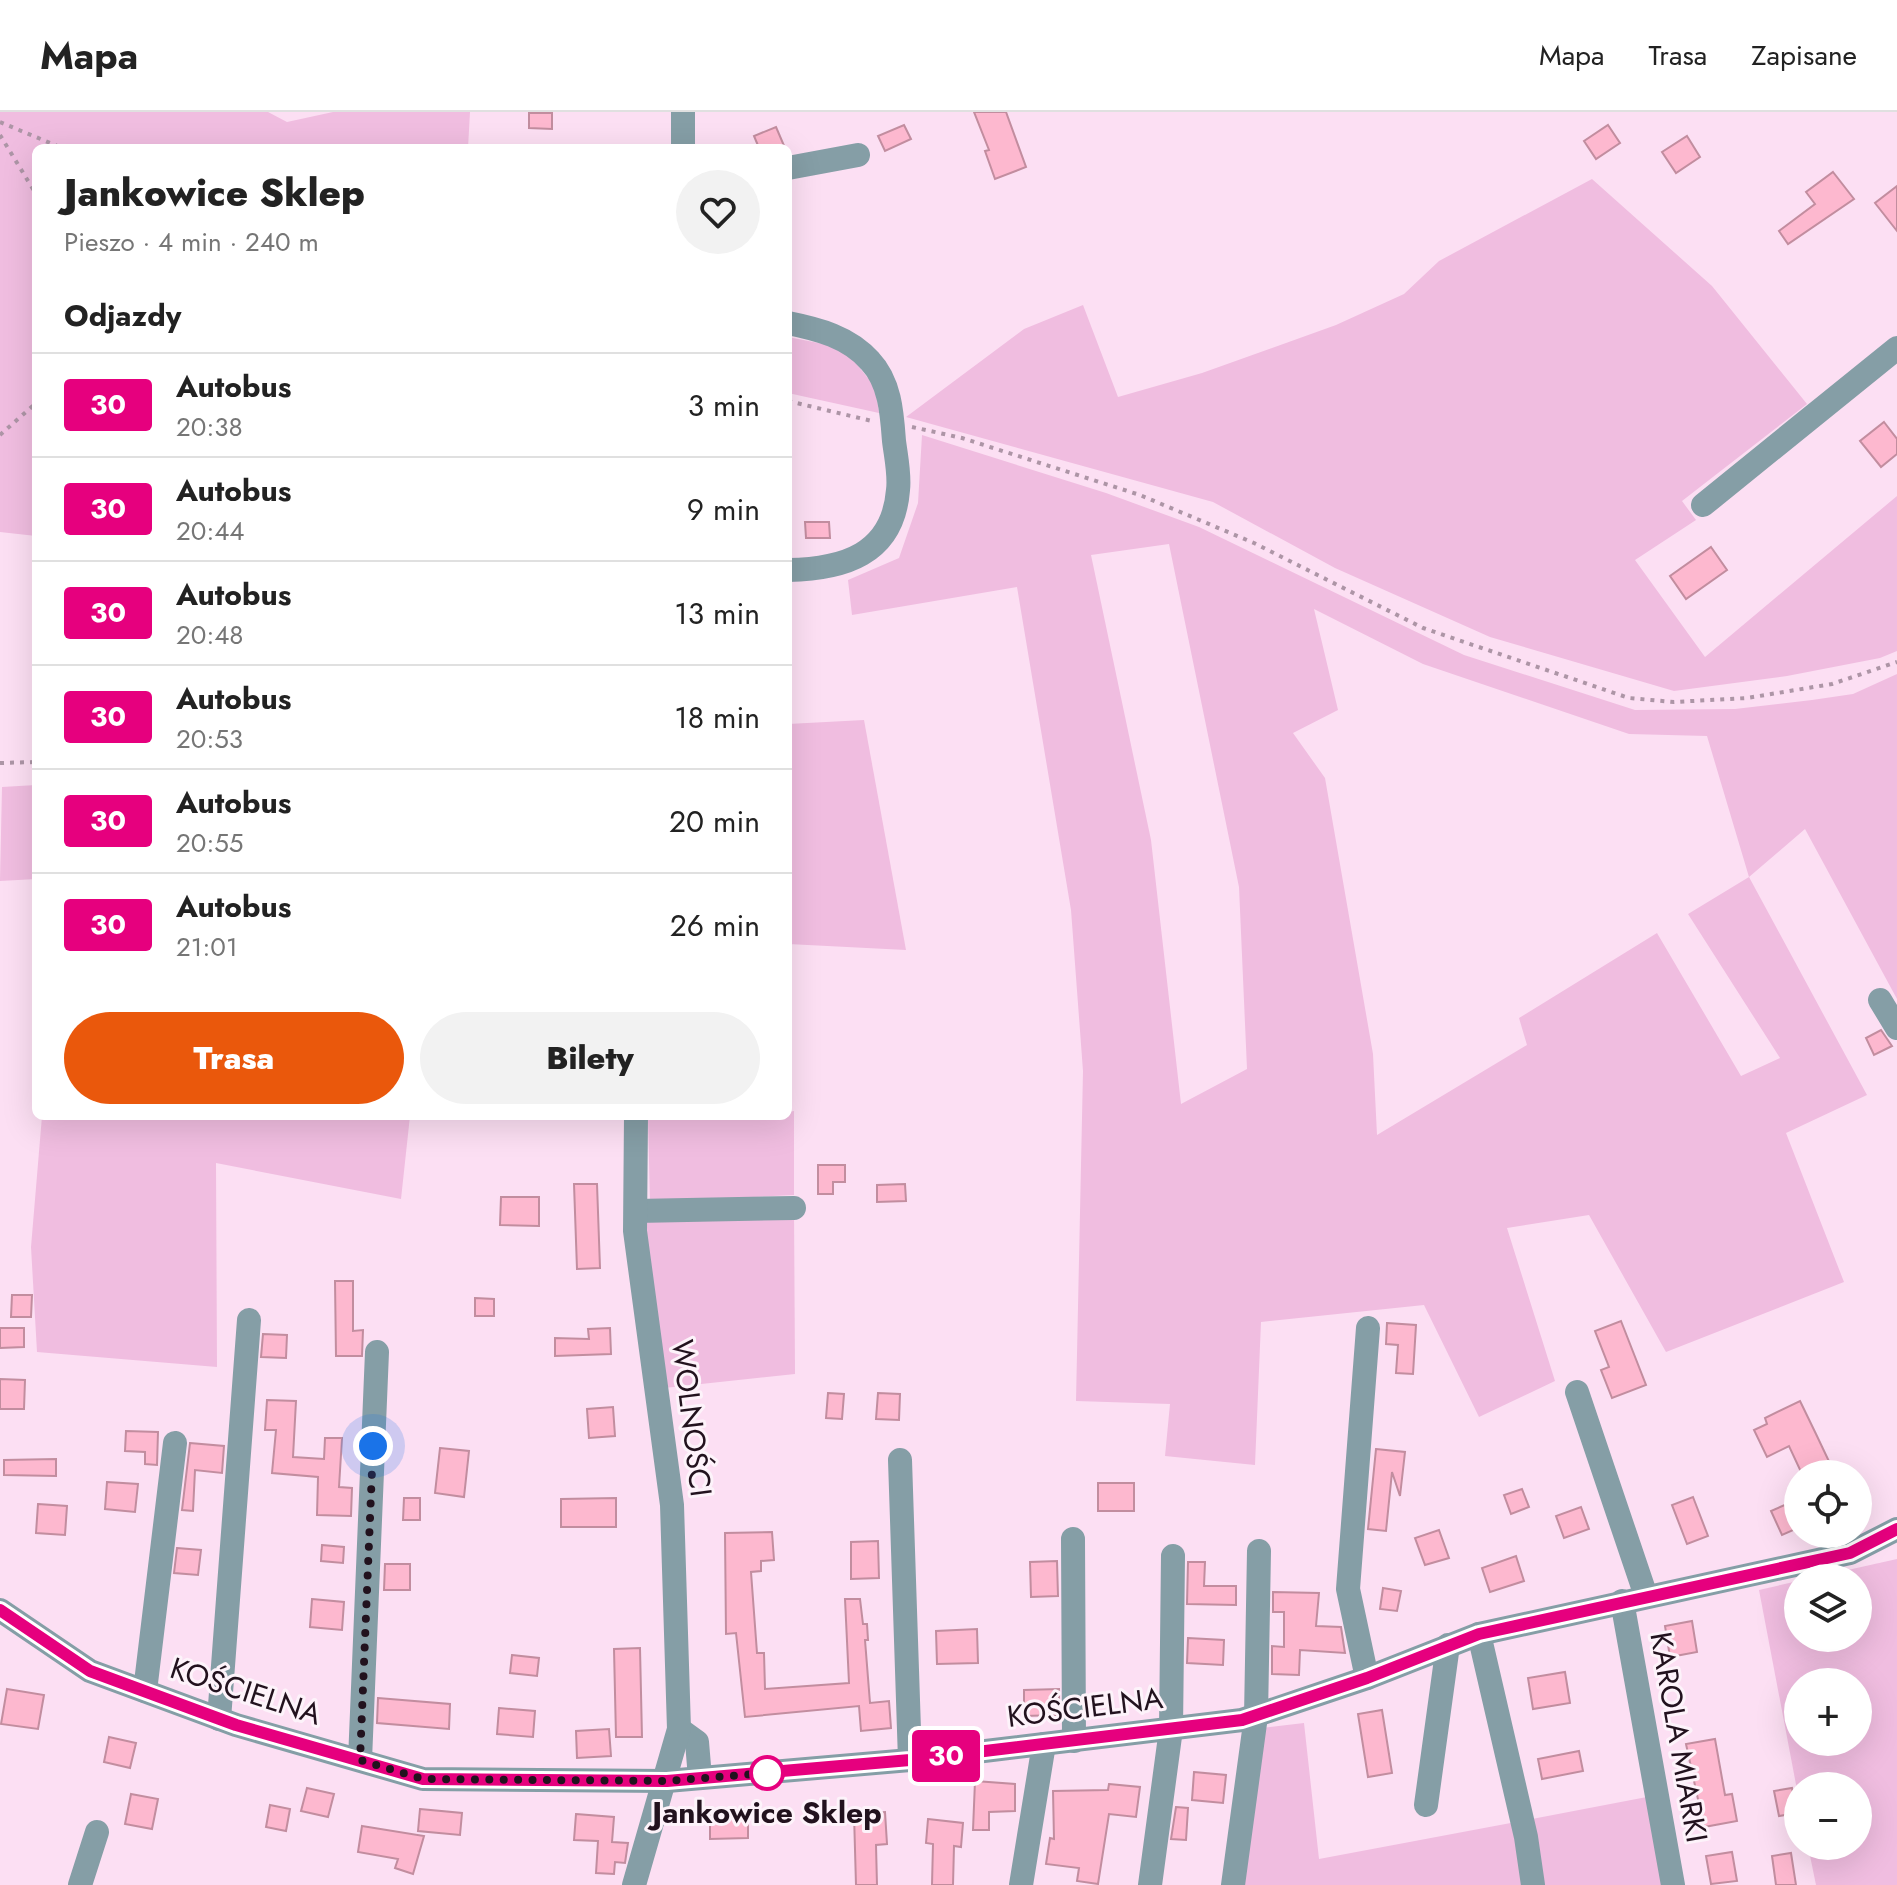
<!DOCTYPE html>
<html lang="pl">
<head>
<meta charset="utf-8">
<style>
  body { margin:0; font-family:Jost,sans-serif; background:#f2f2f2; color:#222; height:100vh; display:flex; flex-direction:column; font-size:30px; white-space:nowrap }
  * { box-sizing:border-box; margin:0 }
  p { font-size:26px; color:#767676 }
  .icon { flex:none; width:44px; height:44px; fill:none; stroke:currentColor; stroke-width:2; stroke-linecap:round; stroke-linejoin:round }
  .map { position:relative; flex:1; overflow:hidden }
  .sheet { position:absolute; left:32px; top:32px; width:760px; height:976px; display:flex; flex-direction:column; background:#fff; border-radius:12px; box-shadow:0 8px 32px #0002 }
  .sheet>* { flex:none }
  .badge { padding:0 16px; border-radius:6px; font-size:28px; line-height:52px }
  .buttons { position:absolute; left:1784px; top:1348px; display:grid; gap:16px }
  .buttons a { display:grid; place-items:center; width:88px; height:88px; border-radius:50%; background:#fff; box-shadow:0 8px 32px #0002; font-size:40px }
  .you { position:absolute; width:40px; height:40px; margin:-20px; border:6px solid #fff; border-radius:50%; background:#1a73e8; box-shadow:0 0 0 12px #1a73e833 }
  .map>.badge { position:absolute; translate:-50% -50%; box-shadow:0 0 0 4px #fff }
  h2 { padding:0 32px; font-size:30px; line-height:72px }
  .round { display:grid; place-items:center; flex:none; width:84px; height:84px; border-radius:42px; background:#f2f2f2 }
  .overview { display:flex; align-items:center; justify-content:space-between; height:136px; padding:0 32px }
  h1 { font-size:38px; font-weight:800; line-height:60px }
  .primary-button { display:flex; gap:16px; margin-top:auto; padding:16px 32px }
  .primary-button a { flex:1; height:92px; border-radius:48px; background:#ea580c; color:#fff; font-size:32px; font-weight:800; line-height:92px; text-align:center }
  .primary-button a+a { background:#f2f2f2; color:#222 }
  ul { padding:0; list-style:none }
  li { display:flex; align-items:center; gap:24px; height:104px; padding:0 32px; border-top:2px solid #e0e0e0 }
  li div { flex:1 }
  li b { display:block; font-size:30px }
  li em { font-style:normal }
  li .badge { min-width:88px; font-weight:700; text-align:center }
  header { display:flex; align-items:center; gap:48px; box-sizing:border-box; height:112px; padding:0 40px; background:#fff; border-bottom:2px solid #e0e0e0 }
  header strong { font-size:38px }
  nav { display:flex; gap:44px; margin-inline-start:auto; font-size:28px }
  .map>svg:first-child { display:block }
  .green { fill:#f0bde0; fill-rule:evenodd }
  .building { fill:#fdb8cf; stroke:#c28d9f; stroke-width:2 }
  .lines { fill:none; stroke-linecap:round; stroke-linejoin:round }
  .path { stroke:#ad95a6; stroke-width:4; stroke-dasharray:4 6; stroke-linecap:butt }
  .minor { stroke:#859ea6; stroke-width:24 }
  .line-casing { stroke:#fff; stroke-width:18 }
  .line { stroke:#e6007e; stroke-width:12 }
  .walk { stroke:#22121e; stroke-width:8; stroke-dasharray:0 14.4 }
  .stop-dot { fill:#fff; stroke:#e6007e; stroke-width:4 }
  .labels { text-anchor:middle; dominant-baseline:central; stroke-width:6; stroke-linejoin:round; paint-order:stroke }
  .street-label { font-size:30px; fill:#22121e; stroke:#fdf3fa }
  .stop-label { font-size:30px; font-weight:bold; fill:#22121e; stroke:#fdf3fa }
</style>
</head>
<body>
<header>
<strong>Mapa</strong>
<nav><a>Mapa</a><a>Trasa</a><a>Zapisane</a></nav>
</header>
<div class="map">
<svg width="1897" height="1773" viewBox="0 0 1897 1773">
  <rect width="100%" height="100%" fill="#fcdff3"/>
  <g class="green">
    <polygon points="0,0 268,0 287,10 333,0 470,0 468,36 36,36 36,424 0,420"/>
    <polygon points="1592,67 1712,174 1807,292 1682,389 1696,408 1635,448 1705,545 1897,384 1897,539 1880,546 1787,564 1674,579 1490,525 1335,456 1213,390 906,305 1024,217 1083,193 1118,285 1202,261 1336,213 1404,182 1439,149"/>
    <polygon points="788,225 844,236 875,275 879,301 788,281"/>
    <path d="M 922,323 L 1106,381 L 1199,415 L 1464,543 L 1635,598 L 1735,597 L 1812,588 L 1853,582 L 1897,562 L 1897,887 L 1805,717 L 1749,765 L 1867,983 L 1786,1021 L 1844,1170 L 1666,1240 L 1589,1103 L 1507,1116 L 1555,1269 L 1479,1305 L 1424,1193 L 1261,1210 L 1255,1353 L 1165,1344 L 1170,1292 L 1076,1289 L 1083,959 L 1071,798 L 1017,475 L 852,503 L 848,468 L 899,446 L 918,391 ZM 1169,432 L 1239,775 L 1247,957 L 1181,992 L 1151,728 L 1091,443 ZM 1314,497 L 1423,552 L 1629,622 L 1707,624 L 1749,765 L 1688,802 L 1780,946 L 1741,964 L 1657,821 L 1519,906 L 1527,933 L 1377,1023 L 1373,942 L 1325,666 L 1293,621 L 1338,598 Z"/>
    <polygon points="864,608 906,838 788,832 788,612"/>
    <polygon points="36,673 36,767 0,769 2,675"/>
    <polygon points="794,999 794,1083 650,1090 648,1008 788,1004 788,1000"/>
    <polygon points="42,1004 410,1004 401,1087 216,1051 217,1255 37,1240 31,1135"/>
    <polygon points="794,1096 795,1262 664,1276 645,1108"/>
    <path d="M 1897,1447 L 1897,1773 L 1816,1773 L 1808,1734 L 1858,1734 L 1858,1674 L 1798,1674 L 1798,1683 L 1759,1478 L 1798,1469 L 1798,1526 L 1858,1526 L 1858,1466 L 1812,1466 ZM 1798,1570 L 1858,1570 L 1858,1630 L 1798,1630 Z"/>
    <polygon points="1304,1611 1319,1747 1516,1710 1527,1773 1243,1773 1262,1616"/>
    <polygon points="1652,1684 1665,1773 1542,1773 1532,1707"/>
  </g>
  <g class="building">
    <polygon points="974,0 1006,0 1026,55 995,67 985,39 989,38"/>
    <polygon points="529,1 552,1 552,17 529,16"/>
    <polygon points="904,13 911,27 885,39 878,24"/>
    <polygon points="1608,13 1620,31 1596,47 1584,29"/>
    <polygon points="776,15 785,36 759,36 754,24"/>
    <polygon points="1687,24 1700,45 1676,61 1662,40"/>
    <polygon points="1833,60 1854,87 1788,132 1779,119 1815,92 1806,80"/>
    <polygon points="1897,74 1897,119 1875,91"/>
    <polygon points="1884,310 1897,327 1897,342 1881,355 1860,329"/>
    <polygon points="805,410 829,410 830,426 806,426"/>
    <polygon points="1711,435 1727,458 1686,487 1670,464"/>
    <polygon points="1881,918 1892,934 1874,943 1866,926"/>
    <polygon points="818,1053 845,1053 845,1070 833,1070 833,1082 818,1082"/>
    <polygon points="574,1072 597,1072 600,1156 577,1157"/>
    <polygon points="905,1072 906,1089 877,1090 877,1073"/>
    <polygon points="501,1085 539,1085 539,1114 500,1113"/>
    <polygon points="335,1169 353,1169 353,1219 363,1218 362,1244 336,1244"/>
    <polygon points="12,1183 32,1183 31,1205 11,1205"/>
    <polygon points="475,1186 494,1187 494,1204 475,1204"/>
    <polygon points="1621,1209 1646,1273 1612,1286 1601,1258 1609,1255 1595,1219"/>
    <polygon points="1387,1211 1416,1213 1413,1262 1396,1261 1398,1233 1386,1232"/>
    <polygon points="0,1216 24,1216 24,1235 0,1236"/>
    <polygon points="610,1216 611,1242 555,1244 555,1226 589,1227 588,1217"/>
    <polygon points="263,1222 287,1223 286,1246 261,1245"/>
    <polygon points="0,1267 25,1268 24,1297 0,1297"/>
    <polygon points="828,1281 844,1282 842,1307 826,1306"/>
    <polygon points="878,1281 900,1282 899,1308 876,1307"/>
    <polygon points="267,1288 296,1289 293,1345 324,1347 325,1326 342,1326 339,1375 352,1376 351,1404 317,1403 318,1365 272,1361 276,1318 265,1318"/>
    <polygon points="1800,1289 1816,1322 1835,1362 1802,1362 1789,1334 1767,1345 1754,1318 1767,1312 1765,1306"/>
    <polygon points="613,1295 615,1324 589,1326 587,1297"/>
    <polygon points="126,1319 158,1320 157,1353 145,1352 145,1340 125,1339"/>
    <polygon points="190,1331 224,1334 222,1361 195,1358 193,1399 182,1398"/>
    <polygon points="440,1336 469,1339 464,1385 435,1381"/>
    <polygon points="1376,1337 1405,1340 1400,1384 1392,1360 1386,1419 1368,1417"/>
    <polygon points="56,1347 56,1364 4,1363 4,1348"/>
    <polygon points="107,1370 138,1372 135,1400 105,1397"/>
    <rect x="1098" y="1371" width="36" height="28"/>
    <polygon points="1522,1377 1529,1395 1511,1402 1504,1383"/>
    <polygon points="1693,1385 1708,1424 1687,1432 1672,1393"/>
    <polygon points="404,1386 420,1386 420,1408 403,1408"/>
    <polygon points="616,1386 616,1415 561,1415 561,1387"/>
    <polygon points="1794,1389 1798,1416 1782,1423 1771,1399"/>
    <polygon points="38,1392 67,1394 65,1423 36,1421"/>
    <polygon points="1581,1395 1589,1417 1564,1426 1556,1404"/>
    <polygon points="1439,1418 1449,1446 1425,1453 1415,1426"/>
    <polygon points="772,1420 774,1448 761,1449 761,1459 751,1460 757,1541 764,1541 765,1577 849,1571 845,1487 860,1487 863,1512 867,1512 868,1528 865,1528 870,1591 889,1589 891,1616 861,1619 859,1594 745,1605 736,1521 726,1522 725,1421"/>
    <polygon points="878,1429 879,1466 851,1467 851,1430"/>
    <polygon points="322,1433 344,1435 343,1451 321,1449"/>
    <polygon points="177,1436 201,1438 198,1463 174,1461"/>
    <polygon points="1516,1444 1524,1469 1490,1480 1482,1456"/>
    <polygon points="1057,1449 1058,1484 1031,1485 1030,1450"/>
    <polygon points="1188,1450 1205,1450 1204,1474 1236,1474 1236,1493 1187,1492"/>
    <polygon points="385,1452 410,1452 410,1478 384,1478"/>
    <polygon points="1383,1476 1401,1479 1397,1499 1380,1497"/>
    <polygon points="1273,1480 1319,1481 1316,1514 1341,1515 1345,1541 1300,1538 1299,1563 1272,1562 1272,1534 1284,1535 1284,1500 1273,1500"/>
    <polygon points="312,1487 344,1490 342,1518 310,1515"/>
    <polygon points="1692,1509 1697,1540 1670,1545 1665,1514"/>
    <polygon points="977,1517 978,1551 937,1552 936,1519"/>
    <polygon points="1188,1526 1224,1528 1223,1553 1187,1551"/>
    <polygon points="640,1536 642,1625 616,1625 614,1537"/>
    <polygon points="512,1543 539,1546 537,1564 510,1561"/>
    <polygon points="1565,1560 1570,1591 1533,1597 1528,1566"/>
    <polygon points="7,1577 44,1583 38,1617 1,1612"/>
    <polygon points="1059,1577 1059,1603 1024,1604 1024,1578"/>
    <polygon points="378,1586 450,1592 449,1617 377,1611"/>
    <polygon points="499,1596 535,1599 533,1625 497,1622"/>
    <polygon points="1382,1598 1392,1661 1368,1665 1358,1602"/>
    <polygon points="609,1617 611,1644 577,1646 576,1619"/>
    <polygon points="109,1625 136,1631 130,1656 104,1650"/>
    <polygon points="1715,1627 1725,1683 1732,1682 1737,1709 1704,1715 1686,1632"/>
    <polygon points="1579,1639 1583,1659 1542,1667 1538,1647"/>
    <polygon points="1194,1660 1226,1663 1223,1691 1192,1688"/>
    <polygon points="975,1669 1015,1672 1015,1699 989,1700 989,1718 973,1718"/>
    <polygon points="1109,1672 1140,1675 1136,1705 1109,1702 1098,1772 1077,1769 1079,1756 1046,1752 1050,1726 1054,1727 1053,1679 1108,1678"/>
    <polygon points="307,1676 334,1682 328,1705 301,1699"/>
    <polygon points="1792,1676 1797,1701 1779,1704 1774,1679"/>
    <polygon points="131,1682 158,1687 152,1717 125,1712"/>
    <polygon points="270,1693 290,1697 286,1719 266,1715"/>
    <polygon points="1176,1695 1188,1696 1186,1728 1171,1727"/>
    <polygon points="420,1697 462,1701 460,1723 418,1719"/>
    <polygon points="885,1700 887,1732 876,1733 877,1773 856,1773 854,1702"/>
    <polygon points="576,1702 614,1705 612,1730 628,1731 625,1751 615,1750 614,1762 596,1761 598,1729 574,1728"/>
    <polygon points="748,1702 748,1726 710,1727 710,1703"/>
    <polygon points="928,1707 963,1711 961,1735 954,1734 953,1773 932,1773 933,1732 926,1731"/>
    <polygon points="362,1714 424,1724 413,1762 395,1756 398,1747 358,1740"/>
    <polygon points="1732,1740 1737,1769 1711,1772 1706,1744"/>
    <polygon points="1791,1741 1796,1773 1776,1773 1772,1744"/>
  </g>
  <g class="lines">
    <g class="path">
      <polyline points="0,10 62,36"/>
      <polyline points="0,23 36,82"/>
      <polyline points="788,289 872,309"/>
      <polyline points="912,315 962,326 1140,383 1254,431 1423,516 1629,586 1674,590 1747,586 1832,572 1897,550"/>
      <polyline points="0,323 36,291"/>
      <polyline points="0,651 36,650"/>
    </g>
    <g class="minor">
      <polyline points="683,0 683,36"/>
      <polyline points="788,56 858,43"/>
      <path d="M 788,211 C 818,217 849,225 870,249 C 890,270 892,301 894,329 C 896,345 900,363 898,378 C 893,443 843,457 788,458"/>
      <polyline points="1703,393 1897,236"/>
      <polyline points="1880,888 1897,916"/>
      <polyline points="636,1099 794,1096"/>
      <polyline points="1577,1280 1646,1484"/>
      <polyline points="900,1348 910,1648"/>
      <polyline points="1073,1427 1074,1629"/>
      <polyline points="1622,1489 1673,1773"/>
      <polyline points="0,1498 90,1559 236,1613 423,1667 667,1669 910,1648 1242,1608 1367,1566 1479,1522 1850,1441 1897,1417"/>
      <polyline points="1479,1522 1526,1725 1533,1773"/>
      <polyline points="1367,1566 1348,1477 1368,1216"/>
      <polyline points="145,1579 175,1331"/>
      <polyline points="219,1607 249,1208"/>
      <polyline points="679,1617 697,1630 700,1666"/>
      <polyline points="360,1648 377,1240"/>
      <polyline points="1426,1693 1448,1533"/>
      <polyline points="80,1773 97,1720"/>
      <polyline points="634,1773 679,1617 672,1393 635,1119 636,1004"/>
      <polyline points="1021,1773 1044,1632"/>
      <polyline points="1150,1773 1171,1617 1173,1444"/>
      <polyline points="1233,1773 1256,1604 1259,1439"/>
    </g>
  </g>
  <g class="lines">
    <g class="line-casing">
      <polyline id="line" points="0,1498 90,1559 236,1613 423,1667 667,1669 910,1648 1242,1608 1367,1566 1479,1522 1850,1441 1897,1417"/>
    </g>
    <use href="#line" class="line"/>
    <polyline class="walk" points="373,1334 360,1648 423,1667 667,1669 767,1661"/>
  </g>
  <circle class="stop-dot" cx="767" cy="1661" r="16"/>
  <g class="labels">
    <g class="street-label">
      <text transform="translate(692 1306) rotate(83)">WOLNOŚCI</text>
      <text transform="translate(246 1579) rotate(18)">KOŚCIELNA</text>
      <text transform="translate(1085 1595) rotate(-7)">KOŚCIELNA</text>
      <text transform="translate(1679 1625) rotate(80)">KAROLA MIARKI</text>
    </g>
    <g class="stop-label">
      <text x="767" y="1700">Jankowice Sklep</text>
    </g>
  </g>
</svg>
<div class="buttons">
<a><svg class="icon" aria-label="locate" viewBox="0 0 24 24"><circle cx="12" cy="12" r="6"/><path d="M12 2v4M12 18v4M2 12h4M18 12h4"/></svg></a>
<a><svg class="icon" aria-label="layers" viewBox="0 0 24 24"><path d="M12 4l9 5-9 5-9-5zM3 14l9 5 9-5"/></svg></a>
<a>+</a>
<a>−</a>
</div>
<div class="you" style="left:373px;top:1334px"></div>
<b class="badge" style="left:946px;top:1644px;background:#e6007e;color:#fff">30</b>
<section class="sheet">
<div class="overview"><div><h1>Jankowice Sklep</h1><p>Pieszo · 4 min · 240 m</p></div><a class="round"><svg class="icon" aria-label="heart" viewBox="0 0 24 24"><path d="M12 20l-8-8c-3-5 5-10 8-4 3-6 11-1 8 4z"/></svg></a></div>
<h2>Odjazdy</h2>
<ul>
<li><span class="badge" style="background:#e6007e;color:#fff">30</span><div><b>Autobus</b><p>20:38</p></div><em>3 min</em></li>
<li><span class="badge" style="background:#e6007e;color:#fff">30</span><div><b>Autobus</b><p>20:44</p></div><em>9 min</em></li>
<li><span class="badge" style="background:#e6007e;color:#fff">30</span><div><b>Autobus</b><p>20:48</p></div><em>13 min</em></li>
<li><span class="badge" style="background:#e6007e;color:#fff">30</span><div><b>Autobus</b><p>20:53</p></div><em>18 min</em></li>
<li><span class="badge" style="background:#e6007e;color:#fff">30</span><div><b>Autobus</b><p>20:55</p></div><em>20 min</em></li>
<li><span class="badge" style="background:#e6007e;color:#fff">30</span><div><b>Autobus</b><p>21:01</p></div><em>26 min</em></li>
</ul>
<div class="primary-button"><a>Trasa</a><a>Bilety</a></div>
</section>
</div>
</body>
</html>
